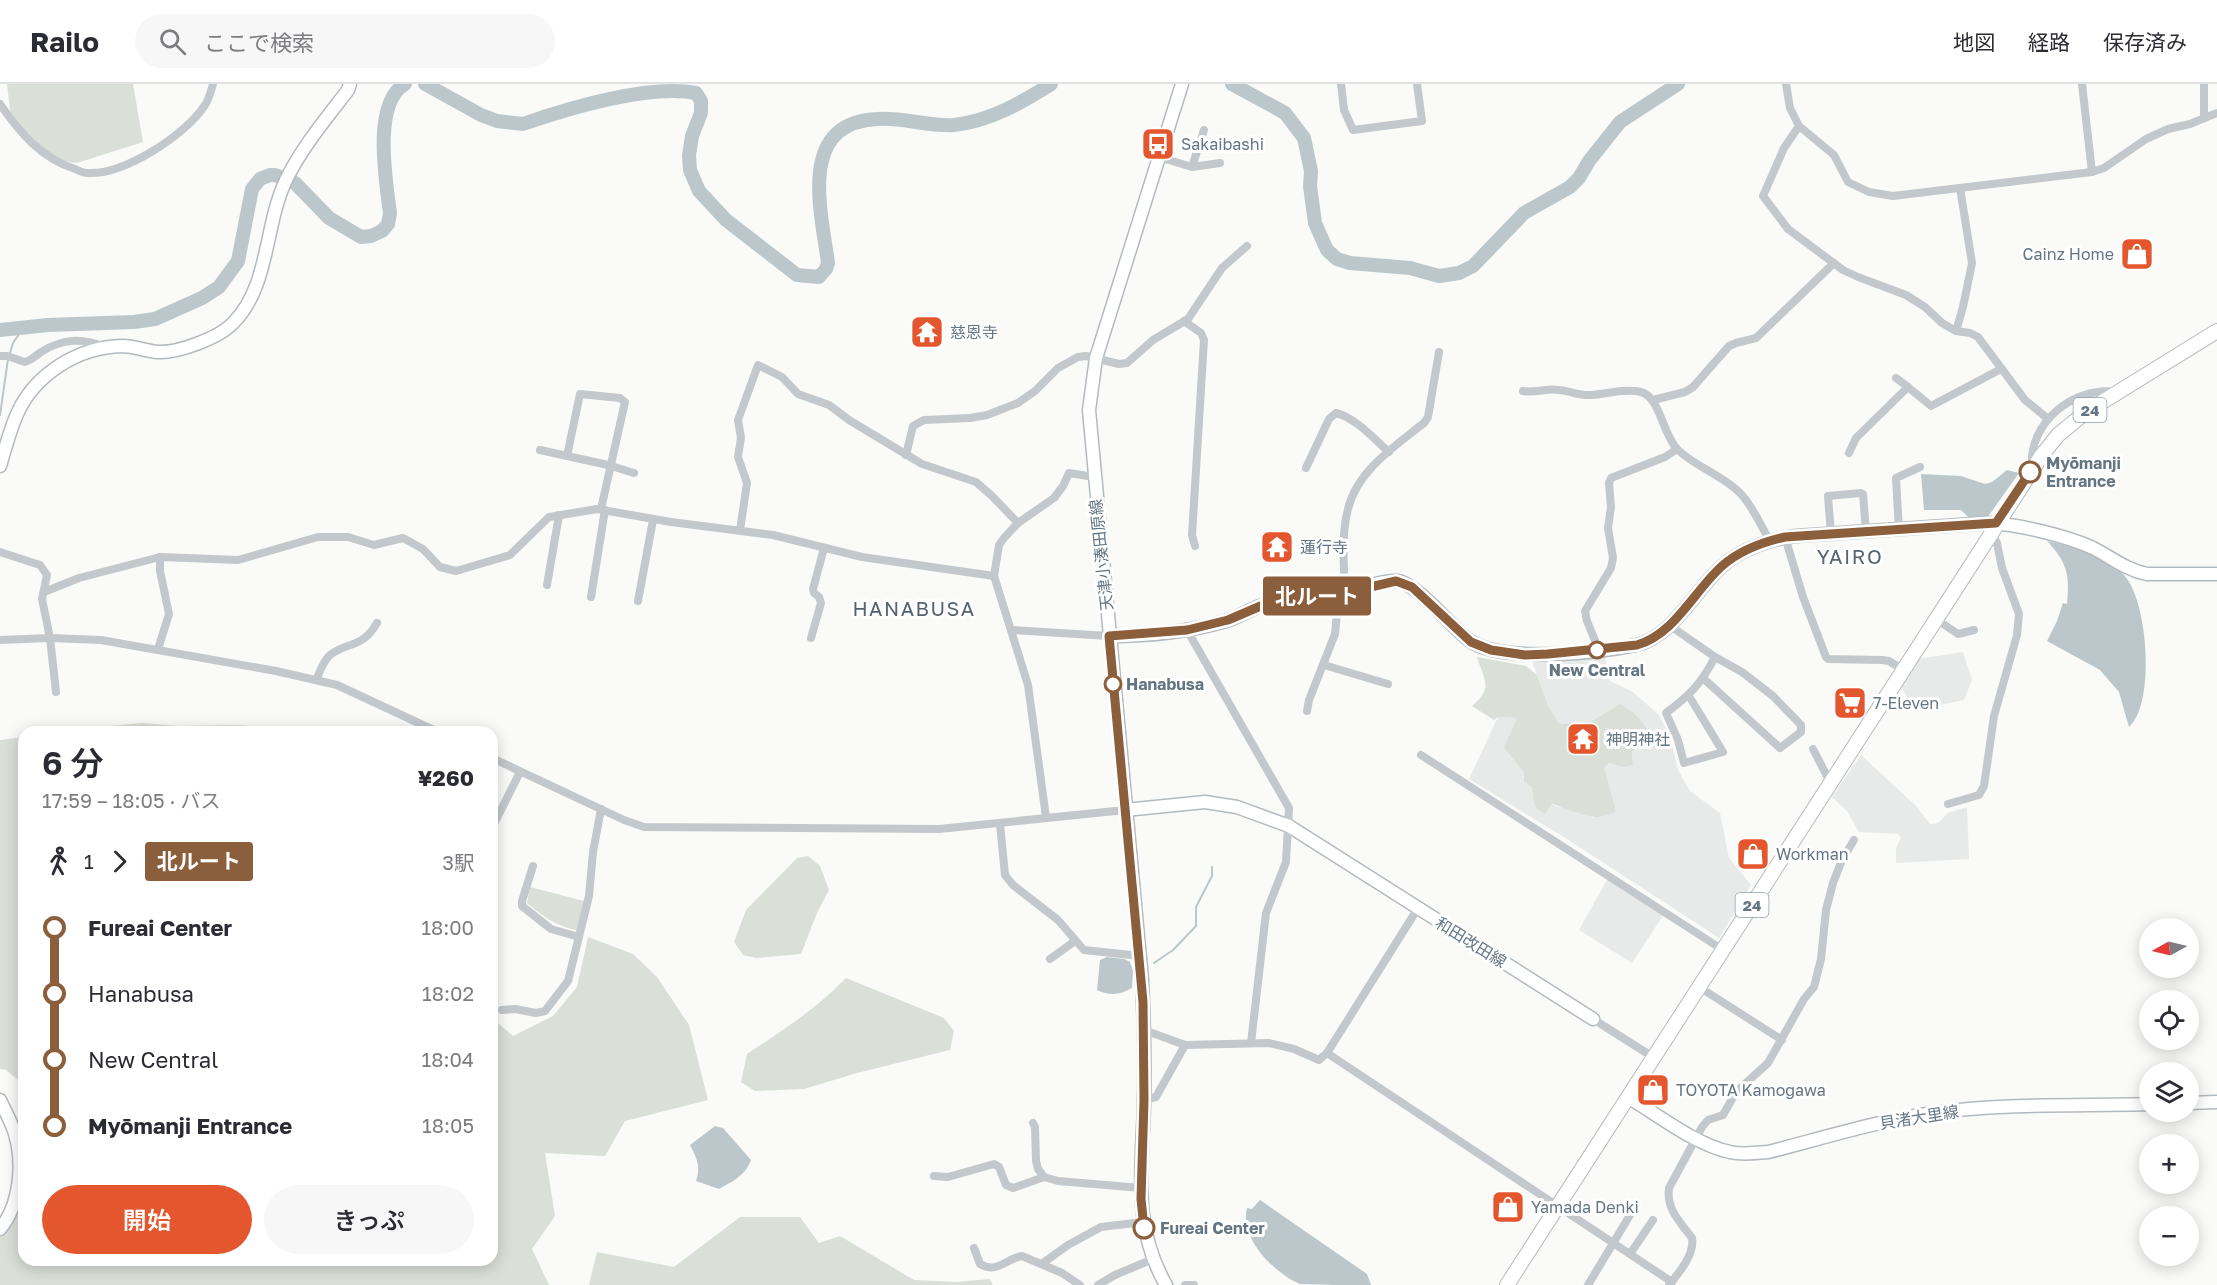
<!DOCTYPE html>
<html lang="ja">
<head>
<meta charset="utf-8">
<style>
  body { margin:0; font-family:"Golos Text","Noto Sans JP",sans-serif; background:#f7f7f7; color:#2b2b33; height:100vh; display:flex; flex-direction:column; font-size:22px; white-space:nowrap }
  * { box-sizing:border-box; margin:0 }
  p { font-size:20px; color:#7c7c81 }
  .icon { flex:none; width:33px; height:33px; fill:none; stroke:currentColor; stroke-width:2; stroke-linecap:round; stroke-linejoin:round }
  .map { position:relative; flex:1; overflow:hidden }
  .details { position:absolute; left:18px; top:642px; width:480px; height:540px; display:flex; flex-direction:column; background:#fff; border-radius:18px; box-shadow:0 3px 15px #0003 }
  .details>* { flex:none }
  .badge { padding:0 12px; border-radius:4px; font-size:21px; line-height:39px }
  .needle { width:39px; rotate:262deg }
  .fabs { position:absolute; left:2139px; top:834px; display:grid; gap:12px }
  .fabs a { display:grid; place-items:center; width:60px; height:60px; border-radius:50%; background:#fff; box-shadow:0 3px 15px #0003; font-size:30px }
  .map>.badge { position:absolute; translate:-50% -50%; box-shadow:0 0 0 3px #fff }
  .legs { display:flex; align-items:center; gap:9px; height:66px; padding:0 24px; font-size:20px }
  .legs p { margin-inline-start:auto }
  .summary { display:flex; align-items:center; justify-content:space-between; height:102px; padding:0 24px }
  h1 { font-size:33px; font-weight:600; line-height:45px }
  .cta { display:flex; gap:12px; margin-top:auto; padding:12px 24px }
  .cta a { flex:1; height:69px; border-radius:36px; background:#e4572e; color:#fff; font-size:24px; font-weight:600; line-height:69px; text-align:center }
  .cta a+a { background:#f7f7f7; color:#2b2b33 }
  ul { padding:0 24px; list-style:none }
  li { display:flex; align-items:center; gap:21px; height:66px; font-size:22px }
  li i { display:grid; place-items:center; width:9px; height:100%; margin:0 8px; background:currentColor }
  li i::after { content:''; width:15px; height:15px; margin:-8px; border:4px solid; border-radius:50%; background:#fff }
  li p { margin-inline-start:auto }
  li:first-child i { background:linear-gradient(#0000 50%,currentColor 0) }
  li:last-child i { background:linear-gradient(currentColor 50%,#0000 0) }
  header { display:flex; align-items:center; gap:36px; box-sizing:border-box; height:84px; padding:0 30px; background:#fff; border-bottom:2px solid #e1e1e2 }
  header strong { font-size:28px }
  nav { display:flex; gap:33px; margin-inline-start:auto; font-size:21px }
  .search { width:420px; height:54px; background:#f7f7f7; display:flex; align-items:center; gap:15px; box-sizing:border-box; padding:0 21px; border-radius:33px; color:#7c7c81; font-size:22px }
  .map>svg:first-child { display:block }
  .built { fill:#e8e9e9 }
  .green { fill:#dadfd7 }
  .water { fill:#bbc7cb }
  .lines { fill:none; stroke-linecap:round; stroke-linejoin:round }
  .stream { stroke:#bbc7cb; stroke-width:2 }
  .river { stroke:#bbc7cb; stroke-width:14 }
  .secondary-casing { stroke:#b3babf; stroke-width:15 }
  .primary-casing { stroke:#b5babe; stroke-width:16 }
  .street { stroke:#c3c8cc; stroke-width:8 }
  .secondary { stroke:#fff; stroke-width:12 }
  .primary { stroke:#fff; stroke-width:14 }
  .line-1-casing { stroke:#fff; stroke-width:14 }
  .line-1 { stroke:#8b5e3c; stroke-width:9 }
  .stop-1-dot { fill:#fff; stroke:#8b5e3c; stroke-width:3 }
  .labels { text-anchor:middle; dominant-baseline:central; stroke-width:6; stroke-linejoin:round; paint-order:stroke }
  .shield { fill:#fff; stroke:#939fa8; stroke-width:1.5 }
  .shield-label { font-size:15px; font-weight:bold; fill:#657683 }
  .poi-label { font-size:16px; fill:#657683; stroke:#fff; text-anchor:start }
  .stop-label { font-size:16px; font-weight:bold; fill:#657683; stroke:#fff; text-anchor:start }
  .street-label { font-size:16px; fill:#657683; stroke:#fff }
  .quarter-label { font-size:20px; letter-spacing:1.5px; fill:#57646e; stroke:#fff }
</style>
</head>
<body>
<header>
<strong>Railo</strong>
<div class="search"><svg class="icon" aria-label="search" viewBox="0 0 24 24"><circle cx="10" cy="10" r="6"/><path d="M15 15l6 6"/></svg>ここで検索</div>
<nav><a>地図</a><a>経路</a><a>保存済み</a></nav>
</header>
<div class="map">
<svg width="2217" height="1201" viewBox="0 0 2217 1201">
  <rect width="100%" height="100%" fill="#fafaf8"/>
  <g class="built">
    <polygon points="1963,568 1972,596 1964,616 1913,626 1901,601 1918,575"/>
    <polygon points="1605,569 1607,590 1610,597 1633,608 1659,631 1670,653 1678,686 1690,707 1720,729 1729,774 1751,801 1719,854 1567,755 1469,695 1498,633 1518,634 1504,664 1524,688 1523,693 1532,703 1533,708 1558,723 1565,723 1595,734 1604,683 1609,679 1624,683 1633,681 1632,668 1647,656 1620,620 1590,638 1559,640 1547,619 1532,577"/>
    <polygon points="1861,671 1916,722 1930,740 1938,739 1948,729 1967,723 1969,775 1896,779 1896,764 1901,754 1898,750 1859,748 1847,727 1832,713"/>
    <polygon points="1608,794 1664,830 1632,879 1579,846"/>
  </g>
  <g class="green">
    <polygon points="7,0 133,0 143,58 77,79 44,74 12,41"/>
    <path d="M 1477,573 L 1526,582 L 1537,591 L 1547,619 L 1559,640 L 1590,638 L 1620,620 C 1634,628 1642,636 1650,650 L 1647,656 L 1632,668 L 1633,681 L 1624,683 L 1609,679 L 1604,683 L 1616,728 C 1610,730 1604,732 1598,733 C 1590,734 1558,723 1552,719 L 1545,730 C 1530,720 1535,718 1532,703 L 1524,697 L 1524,688 L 1504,664 L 1517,634 L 1498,633 L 1494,636 L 1472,622 C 1494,604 1484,596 1477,573 Z"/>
    <polygon points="141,639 178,642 242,641 268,648 53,648"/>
    <polygon points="24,653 24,1001 6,986 0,985 0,656"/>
    <polygon points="808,772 820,782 829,806 817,829 801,870 756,874 743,871 734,858 746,826 797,774"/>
    <path d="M 530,803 L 584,817 L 578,847 C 555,841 545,834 527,819 Z"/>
    <polygon points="588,853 633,870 657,893 689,941 708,1016 625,1037 605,1072 545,1069 555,1132 532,1165 549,1201 0,1201 0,1152 12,1140 24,1098 24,1176 492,1176 492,934 513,952 553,932 577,903"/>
    <path d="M 846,894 L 944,934 L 954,947 L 950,966 L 857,989 L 804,1005 L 755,1007 L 741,998 L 747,970 C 782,947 816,925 846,894 Z"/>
    <polygon points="740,1133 800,1133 819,1159 840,1152 914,1196 957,1198 990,1195 993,1201 589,1201 597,1168 674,1183"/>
  </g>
  <g class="water">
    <polygon points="2007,386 2019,389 1987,434 1969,434 1961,426 1924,426 1921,390 1961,392 1985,400 1992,398"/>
    <path d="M 2047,457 C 2073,463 2103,470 2123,490 C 2148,514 2156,620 2129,643 L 2119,608 L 2100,586 L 2047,557 L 2057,537 L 2063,519 L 2067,520 C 2070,491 2067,478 2047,457 Z"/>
    <path d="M 1107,873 L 1124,875 L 1130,878 L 1133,887 L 1132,904 C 1120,911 1110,912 1097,906 L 1100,876 Z"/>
    <path d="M 715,1042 L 723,1044 L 751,1076 C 745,1092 733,1097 719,1105 L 696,1097 C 701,1083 697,1074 690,1061 Z"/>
    <path d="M 1260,1116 L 1367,1190 L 1371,1201 C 1358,1201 1309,1201 1300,1200 C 1274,1189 1239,1154 1247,1124 L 1252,1125 Z"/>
  </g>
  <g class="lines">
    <g class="stream">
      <polyline points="10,269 13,259 23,244"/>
      <polyline points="0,331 8,275"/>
      <polyline points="1154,879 1173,866 1196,842 1196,823 1212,792 1212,783"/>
    </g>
    <g class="river">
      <path d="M 425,0 L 481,31 L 497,37 L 523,40 C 569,24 649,0 696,9 L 701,17 L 701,29 L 692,52 L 689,71 L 690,86 L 699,107 L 726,136 L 797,191 L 819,193 L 826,185 L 828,179 C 821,126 797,39 877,35 C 903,33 929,43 954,41 C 990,37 1021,19 1051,0"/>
      <polyline points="1232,0 1285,29 1304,54 1311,87 1310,102 1315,139 1327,166 1337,175 1350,179 1410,184 1439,192 1459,189 1473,182 1524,129 1570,103 1579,94 1589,77 1620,38 1678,0"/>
      <path d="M 0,246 L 48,241 L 134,238 L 155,235 L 202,214 L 219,203 L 238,177 L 252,105 L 260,95 L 270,91 L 275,91 L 295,99 L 329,134 L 361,153 L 371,152 L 382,147 L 388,140 L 390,129 C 386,97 372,19 405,0"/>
    </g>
    <g class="secondary-casing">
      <g id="secondary">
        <path d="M 0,382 C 5,365 10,346 17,330 C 35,290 78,263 122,262 C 134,262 146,267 158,268 C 178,269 219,254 233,239 C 270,202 264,142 286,96 C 302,63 326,35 348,6 L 350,0"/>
        <path d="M 1109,552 C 1148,552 1188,548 1226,537 C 1239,533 1250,525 1263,521 C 1290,513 1317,513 1344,509 C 1361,506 1380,496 1397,497 C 1416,498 1453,545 1470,557 C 1502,579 1598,569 1636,561 C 1671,554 1696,506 1721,483 C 1741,465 1770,455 1796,452 L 1989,439 C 2017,440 2067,452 2093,464 C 2111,473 2126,486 2147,490 L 2217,490"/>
        <polyline points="1125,726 1205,718 1237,723 1289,742 1593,935"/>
        <path d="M 1628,1013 C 1658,1031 1696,1061 1730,1068 C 1743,1071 1755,1069 1768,1068 C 1823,1054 1877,1037 1933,1029 C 2002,1019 2079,1022 2150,1020"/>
        <path d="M 0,1016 C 5,1027 12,1039 15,1050 C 24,1080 20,1121 0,1145"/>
        <polyline points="2188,1019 2217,1018"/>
        <path d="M 1166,1201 C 1132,1142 1142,1085 1144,1021 C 1145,979 1144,937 1142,896 L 1089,326 L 1096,274 L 1182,0"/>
      </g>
    </g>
    <g class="primary-casing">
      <polyline id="primary" points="1507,1201 2042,371 2058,351 2086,328 2217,247"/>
    </g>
    <g class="street">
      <polyline points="1341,0 1344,26 1353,46 1422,37 1417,0"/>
      <polyline points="1786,0 1790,24 1799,42 1834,71 1848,98 1869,108 1893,112 2092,88 2104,84 2146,55 2168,45 2190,40 2217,29"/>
      <polyline points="2082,0 2092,88"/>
      <polyline points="2204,0 2204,34"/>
      <path d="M 0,20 C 20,49 41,74 75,85 C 79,87 84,89 88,89 C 124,91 186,51 205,21 C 209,15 211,7 213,0"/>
      <polyline points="1799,42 1784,64 1763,112 1788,145 1843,186 1858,193 1906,211 1925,223 1942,239 1956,247 1970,249 1978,253 2025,316 2047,334"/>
      <polyline points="1159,73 1192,83 1204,46"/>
      <polyline points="1192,83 1220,79"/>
      <polyline points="1184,237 1201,249 1204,256 1192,451 1195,462"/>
      <polyline points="1956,247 1963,223 1972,179 1960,104"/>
      <path d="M 0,272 L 7,272 L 25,278 C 32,276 36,271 41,268 C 63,254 83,254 105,263"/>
      <polyline points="1896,294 1908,303"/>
      <path d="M 1523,307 C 1536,309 1547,304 1559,306 C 1571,307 1579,312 1591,311 C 1607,310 1625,304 1641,308 C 1660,313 1663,351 1677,365 C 1695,383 1723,391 1741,410 C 1753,423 1761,442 1770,457"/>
      <polyline points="1653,316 1685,308 1693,303 1729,262 1736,259 1756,254 1834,179"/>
      <polyline points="540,366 608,381 634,389"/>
      <polyline points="1849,369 1856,354 1908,303 1931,322 2001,285"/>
      <polyline points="906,371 913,342 924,336 970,334 987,331 1018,319 1035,307 1058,284 1078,273 1086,272 1119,280 1127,279 1153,256 1188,235 1222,184 1247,162"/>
      <polyline points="567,372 580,310 620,314 625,318 601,425"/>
      <path d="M 1306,384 L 1329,335 L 1336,329 C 1356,334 1374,355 1389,368"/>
      <path d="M 2032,384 C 2028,338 2074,302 2117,308"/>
      <polyline points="740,446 747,399 738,373 741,354 738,336 758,281 782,293 798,310 829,321 849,336 922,380 976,398 992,412 1018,439"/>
      <polyline points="1899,446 1896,394 1920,383"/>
      <polyline points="1831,450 1828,412 1861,409 1863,410 1866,448"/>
      <polyline points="1785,453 1803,513 1826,573 1828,575 1882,576 1889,577 1902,585"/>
      <polyline points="0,468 40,481 47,491 42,515 50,554 56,608"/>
      <polyline points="547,501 559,431"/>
      <polyline points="44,508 79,494 160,473 238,476 318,453 348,453 374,461 403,454 423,465 440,483 456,487 510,471 549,433 597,425 671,438 773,451 862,473 994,492"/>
      <path d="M 1345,509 C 1344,481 1341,451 1348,425 C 1357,387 1395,362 1424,339 L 1428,333 L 1439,268"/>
      <polyline points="591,513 605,426"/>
      <polyline points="638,517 653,436"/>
      <polyline points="1934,534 1958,550 1974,546"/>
      <polyline points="1669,541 1715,573 1742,588 1773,612 1801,641 1801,648 1780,664 1704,595"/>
      <polyline points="1012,546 1109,552"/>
      <polyline points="1187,546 1289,724 1286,778 1266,829 1251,959"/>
      <polyline points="811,554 821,519 819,513 814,509 813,505 824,464"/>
      <polyline points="0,556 50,554 101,556 276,587 337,601 438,648"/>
      <polyline points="158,565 169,530 160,487 160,473"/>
      <polyline points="1599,566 1587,537 1585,527 1611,484 1613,474 1608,444 1611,423 1609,399 1611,394 1665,373 1677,365"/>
      <polyline points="1324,581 1388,600"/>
      <path d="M 316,596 C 320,588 323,577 330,571 C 348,557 362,565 377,539"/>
      <path d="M 1689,612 L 1723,668 L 1684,679 L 1678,656 L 1666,629 C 1690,611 1701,600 1715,573"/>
      <polyline points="1307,627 1309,616 1335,550 1339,509"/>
      <polyline points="1813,665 1830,698"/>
      <polyline points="1421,671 1723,866"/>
      <polyline points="492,674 624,736 644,743 939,745 1125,726"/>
      <polyline points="1948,720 1979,711 1984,702 1994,632 2017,551 2019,530 2002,484 1997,459 1991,447"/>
      <polyline points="1046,733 1028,601 994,492 999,461 1004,454 1018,439 1054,414 1063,402 1069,389 1094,393"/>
      <polyline points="1000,740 1005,791 1013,801 1058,836 1084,866 1140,872"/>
      <polyline points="492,744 520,688"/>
      <polyline points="533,782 522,817 522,822 551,845 579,853"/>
      <polyline points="1050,875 1075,857"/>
      <polyline points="1699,903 1782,956"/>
      <polyline points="502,926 515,925 536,929 545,927 568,897 589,812 593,768 601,725"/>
      <polyline points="1593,935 1653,973"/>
      <polyline points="1144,946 1185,961 1269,959 1294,965 1319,976 1327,969 1418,824"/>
      <polyline points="1327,969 1672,1198"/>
      <polyline points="1144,1016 1156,1013 1185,961"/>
      <polyline points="1033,1039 1035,1043 1036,1077 1038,1085 1044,1093 1058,1097 1141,1104"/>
      <polyline points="934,1092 948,1093 994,1080 999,1083 1006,1101 1013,1104 1044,1093"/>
      <path d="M 974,1164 L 980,1180 C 998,1190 1004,1175 1022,1172 L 1062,1189 L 1080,1201"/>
      <polyline points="1630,1170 1653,1136"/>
      <polyline points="1043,1179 1068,1161 1101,1143 1143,1138"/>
      <polyline points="1098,1201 1115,1191 1153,1175"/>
      <polyline points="1185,1201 1194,1201"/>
      <polyline points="1588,1201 1633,1126"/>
      <path d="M 1669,1201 C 1679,1189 1695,1170 1692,1154 C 1680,1138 1666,1125 1669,1104 L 1702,1043 L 1708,1036 L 1723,1031 L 1736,1008 L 1768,979 L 1804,915 L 1814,903 L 1821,875 L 1826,826 L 1833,799 L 1842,776 L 1854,756"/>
    </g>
    <use href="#secondary" class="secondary"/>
    <use href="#primary" class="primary"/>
  </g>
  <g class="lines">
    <g class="line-1-casing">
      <path id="line-1" d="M 1144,1144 L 1141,1115 L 1144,1016 L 1143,918 L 1109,552 L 1187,546 L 1228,536 L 1263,521 L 1345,509 L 1396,497 L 1412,503 L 1471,558 L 1491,566 L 1525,571 L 1548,570 L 1637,561 C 1675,550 1694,507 1722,482 C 1739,467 1763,458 1785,453 L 1996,439 L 2030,388"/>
    </g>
    <use href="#line-1" class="line-1"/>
  </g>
  <defs>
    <g id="bus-square" transform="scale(1.725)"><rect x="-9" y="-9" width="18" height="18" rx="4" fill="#e4572e" stroke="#fff"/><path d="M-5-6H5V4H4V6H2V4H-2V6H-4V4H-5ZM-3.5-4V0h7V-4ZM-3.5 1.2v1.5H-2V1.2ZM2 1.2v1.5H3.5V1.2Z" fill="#fff"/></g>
    <g id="shop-square" transform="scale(1.725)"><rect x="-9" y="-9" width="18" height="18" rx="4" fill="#e4572e" stroke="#fff"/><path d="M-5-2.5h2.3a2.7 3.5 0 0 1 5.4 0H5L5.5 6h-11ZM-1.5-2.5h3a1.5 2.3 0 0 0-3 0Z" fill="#fff"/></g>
    <g id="temple-square" transform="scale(1.725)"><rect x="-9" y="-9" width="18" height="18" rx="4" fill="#e4572e" stroke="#fff"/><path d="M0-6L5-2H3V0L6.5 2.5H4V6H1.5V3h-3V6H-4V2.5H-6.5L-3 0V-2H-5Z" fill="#fff"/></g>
    <g id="supermarket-square" transform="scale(1.725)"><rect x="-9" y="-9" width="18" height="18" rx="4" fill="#e4572e" stroke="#fff"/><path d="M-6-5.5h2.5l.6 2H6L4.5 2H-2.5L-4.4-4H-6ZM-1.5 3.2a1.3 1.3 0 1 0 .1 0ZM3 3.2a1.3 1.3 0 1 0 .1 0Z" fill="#fff"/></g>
  </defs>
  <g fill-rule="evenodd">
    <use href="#bus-square" x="1158" y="60"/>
    <use href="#shop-square" x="2137" y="170"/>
    <use href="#temple-square" x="927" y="248"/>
    <use href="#temple-square" x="1277" y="463"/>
    <use href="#supermarket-square" x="1850" y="619"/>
    <use href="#temple-square" x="1583" y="655"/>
    <use href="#shop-square" x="1753" y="770"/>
    <use href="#shop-square" x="1653" y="1006"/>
    <use href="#shop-square" x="1508" y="1123"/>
  </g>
  <g class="stop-1-dot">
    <circle cx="2030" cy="388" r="10"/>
    <circle cx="1597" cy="566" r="8"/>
    <circle cx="1113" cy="600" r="8"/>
    <circle cx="1144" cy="1144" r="10"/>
  </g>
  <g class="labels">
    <g class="shield">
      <rect x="2073.5" y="314" width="33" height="24" rx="4.5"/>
      <rect x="1735.5" y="809" width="33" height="24" rx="4.5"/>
    </g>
    <g class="shield-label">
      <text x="2090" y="326">24</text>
      <text x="1752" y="821">24</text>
    </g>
    <g class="poi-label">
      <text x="1181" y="60">Sakaibashi</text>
      <text x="2114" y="170" text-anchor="end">Cainz Home</text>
      <text x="950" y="248">慈恩寺</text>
      <text x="1300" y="463">蓮行寺</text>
      <text x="1873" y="619">7-Eleven</text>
      <text x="1606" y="655">神明神社</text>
      <text x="1776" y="770">Workman</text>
      <text x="1676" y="1006">TOYOTA Kamogawa</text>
      <text x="1531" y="1123">Yamada Denki</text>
    </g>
    <g class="stop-label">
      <text x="2046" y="379">Myōmanji<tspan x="2046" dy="18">Entrance</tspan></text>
      <text x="1597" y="586" text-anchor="middle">New Central</text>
      <text x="1126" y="600">Hanabusa</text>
      <text x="1160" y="1144">Fureai Center</text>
    </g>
    <g class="street-label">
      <text transform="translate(1101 471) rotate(-96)">天津小湊田原線</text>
      <text transform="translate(1471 858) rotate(32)">和田改田線</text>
      <text transform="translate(1919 1033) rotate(-9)">貝渚大里線</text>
    </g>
    <g class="quarter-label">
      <text x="1850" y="472">YAIRO</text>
      <text x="914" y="524">HANABUSA</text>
    </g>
  </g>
</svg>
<div class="fabs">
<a><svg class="needle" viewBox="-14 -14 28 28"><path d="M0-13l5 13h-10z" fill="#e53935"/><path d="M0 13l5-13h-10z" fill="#7c7c81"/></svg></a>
<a><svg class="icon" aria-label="locate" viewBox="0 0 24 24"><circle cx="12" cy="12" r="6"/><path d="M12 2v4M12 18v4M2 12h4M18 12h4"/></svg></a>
<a><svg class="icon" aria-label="layers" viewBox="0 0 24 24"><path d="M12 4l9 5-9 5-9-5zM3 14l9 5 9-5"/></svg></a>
<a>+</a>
<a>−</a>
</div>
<b class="badge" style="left:1317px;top:512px;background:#8b5e3c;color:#fff">北ルート</b>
<section class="details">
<div class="summary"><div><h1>6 分</h1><p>17:59 – 18:05 · バス</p></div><b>¥260</b></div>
<div class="legs"><svg class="icon" aria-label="walk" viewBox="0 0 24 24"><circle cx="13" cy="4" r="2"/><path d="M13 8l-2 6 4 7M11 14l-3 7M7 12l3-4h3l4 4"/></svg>1<svg class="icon" aria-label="forward" viewBox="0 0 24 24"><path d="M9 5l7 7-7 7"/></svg><b class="badge" style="background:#8b5e3c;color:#fff">北ルート</b><p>3駅</p></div>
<ul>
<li><i style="color:#8b5e3c"></i><b>Fureai Center</b><p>18:00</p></li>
<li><i style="color:#8b5e3c"></i><span>Hanabusa</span><p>18:02</p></li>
<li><i style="color:#8b5e3c"></i><span>New Central</span><p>18:04</p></li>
<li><i style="color:#8b5e3c"></i><b>Myōmanji Entrance</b><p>18:05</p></li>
</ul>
<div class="cta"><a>開始</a><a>きっぷ</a></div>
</section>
</div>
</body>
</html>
